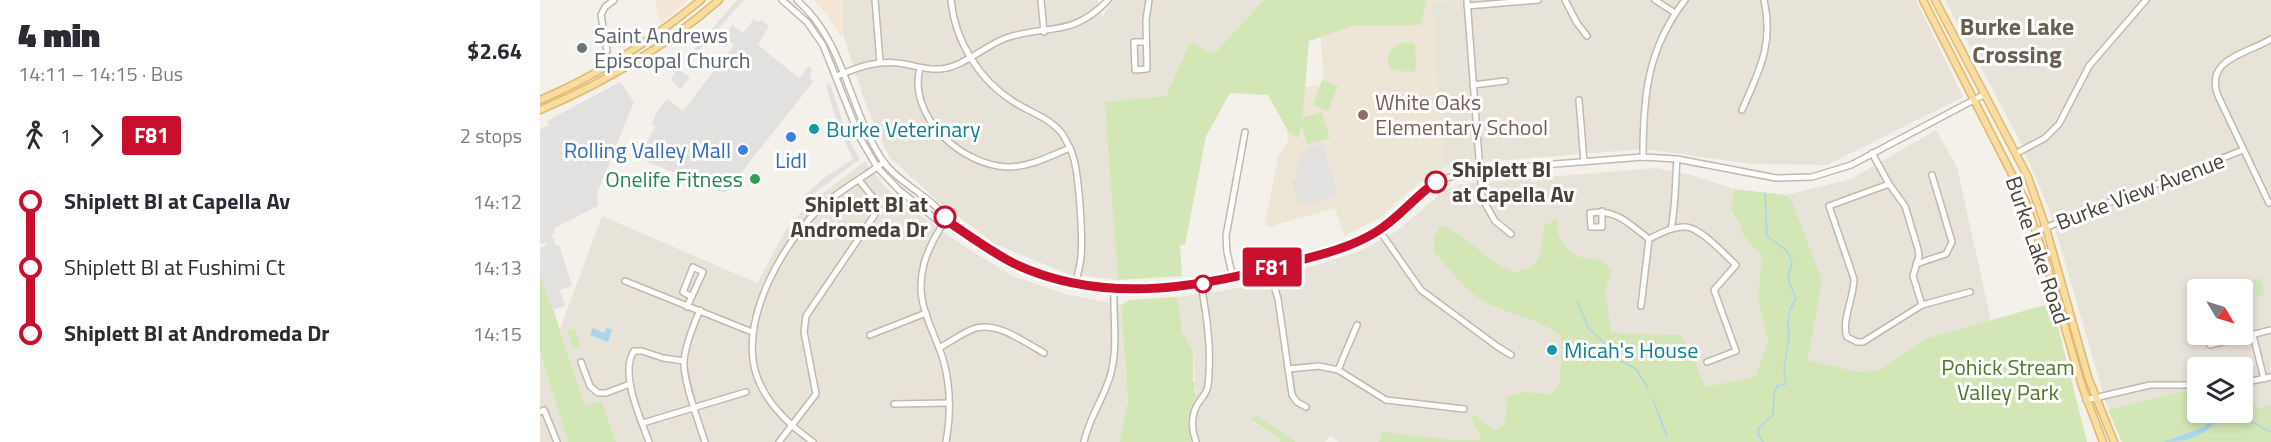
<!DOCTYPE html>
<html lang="en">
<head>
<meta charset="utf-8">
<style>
  body { margin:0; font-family:"Titillium Web",sans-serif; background:#f7f7f7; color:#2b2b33; height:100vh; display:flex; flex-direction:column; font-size:22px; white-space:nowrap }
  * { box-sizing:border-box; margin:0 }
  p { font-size:20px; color:#7c7c81 }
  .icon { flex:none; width:33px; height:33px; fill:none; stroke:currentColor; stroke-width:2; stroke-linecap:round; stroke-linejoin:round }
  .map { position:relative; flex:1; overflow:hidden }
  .sheet { display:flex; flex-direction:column; background:#fff; width:540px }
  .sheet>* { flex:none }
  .badge { padding:0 12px; border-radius:4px; font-size:21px; line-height:39px }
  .needle { width:39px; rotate:128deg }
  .controls { position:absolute; left:1647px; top:279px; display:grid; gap:12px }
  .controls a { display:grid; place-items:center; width:66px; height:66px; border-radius:6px; background:#fff; box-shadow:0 3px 9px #0003; font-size:30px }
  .map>.badge { position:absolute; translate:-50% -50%; box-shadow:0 0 0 3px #fff }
  .legs { display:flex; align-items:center; gap:9px; height:66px; padding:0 18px; font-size:20px }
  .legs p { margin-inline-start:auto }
  .overview { display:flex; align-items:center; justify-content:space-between; height:102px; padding:0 18px }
  h1 { font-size:33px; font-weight:800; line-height:45px }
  ul { padding:0 18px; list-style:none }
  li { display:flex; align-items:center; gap:21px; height:66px; font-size:22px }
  li i { display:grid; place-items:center; width:9px; height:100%; margin:0 8px; background:currentColor }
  li i::after { content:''; width:15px; height:15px; margin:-8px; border:4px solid; border-radius:50%; background:#fff }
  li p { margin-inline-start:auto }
  li:first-child i { background:linear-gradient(#0000 50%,currentColor 0) }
  li:last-child i { background:linear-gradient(currentColor 50%,#0000 0) }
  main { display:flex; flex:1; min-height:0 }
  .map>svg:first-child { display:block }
  .residential { fill:#e8e3d9; fill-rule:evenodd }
  .commercial { fill:#f5e7d8 }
  .education { fill:#ede5d5 }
  .green { fill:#d2e6b6 }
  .parking { fill:#e3e1df }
  .water { fill:#abd5ed }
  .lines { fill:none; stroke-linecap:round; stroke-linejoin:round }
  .stream { stroke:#abd5ed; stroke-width:1.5 }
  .minor-casing { stroke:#c0b9ad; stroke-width:8 }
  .major-casing { stroke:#deb96f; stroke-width:9 }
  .minor { stroke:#fff; stroke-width:5 }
  .major { stroke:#f9dc9f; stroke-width:6 }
  .line-1-casing { stroke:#fff; stroke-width:14 }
  .line-1 { stroke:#c8102e; stroke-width:9 }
  .worship-dot { fill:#6b7280; stroke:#fff; stroke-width:2 }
  .education-dot { fill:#8d6e63; stroke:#fff; stroke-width:2 }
  .culture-dot { fill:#0f9aa8; stroke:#fff; stroke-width:2 }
  .shop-dot { fill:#3f7fe0; stroke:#fff; stroke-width:2 }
  .leisure-dot { fill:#2e9e5b; stroke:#fff; stroke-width:2 }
  .stop-1-dot { fill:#fff; stroke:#c8102e; stroke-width:3 }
  .labels { text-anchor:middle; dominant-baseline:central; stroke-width:6; stroke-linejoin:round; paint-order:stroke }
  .worship-label { font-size:22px; fill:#5b616d; stroke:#fff; text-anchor:start }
  .education-label { font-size:22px; fill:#785e54; stroke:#fff; text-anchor:start }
  .culture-label { font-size:22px; fill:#0d838f; stroke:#fff; text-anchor:start }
  .shop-label { font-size:22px; fill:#366cbe; stroke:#fff; text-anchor:end }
  .stop-label { font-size:22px; font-weight:bold; fill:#484239; stroke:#fff; text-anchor:start }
  .leisure-label { font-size:22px; fill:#27864d; stroke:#fff; text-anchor:end }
  .street-label { font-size:22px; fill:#484239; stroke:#fff }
  .park-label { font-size:22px; fill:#4d782e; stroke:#fff }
  .neighbourhood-label { font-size:24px; font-weight:bold; fill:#6b5f51; stroke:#fff }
</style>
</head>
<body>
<main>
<section class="sheet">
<div class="overview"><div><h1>4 min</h1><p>14:11 – 14:15 · Bus</p></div><b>$2.64</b></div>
<div class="legs"><svg class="icon" aria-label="walk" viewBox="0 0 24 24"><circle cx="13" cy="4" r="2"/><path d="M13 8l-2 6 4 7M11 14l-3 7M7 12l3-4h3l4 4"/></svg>1<svg class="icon" aria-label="forward" viewBox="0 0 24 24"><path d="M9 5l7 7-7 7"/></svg><b class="badge" style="background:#c8102e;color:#fff">F81</b><p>2 stops</p></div>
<ul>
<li><i style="color:#c8102e"></i><b>Shiplett Bl at Capella Av</b><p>14:12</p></li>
<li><i style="color:#c8102e"></i><span>Shiplett Bl at Fushimi Ct</span><p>14:13</p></li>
<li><i style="color:#c8102e"></i><b>Shiplett Bl at Andromeda Dr</b><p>14:15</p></li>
</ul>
</section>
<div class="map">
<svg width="1731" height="442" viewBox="0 0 1731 442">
  <rect width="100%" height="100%" fill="#f4f1eb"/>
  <g class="residential">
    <polygon points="303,0 558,0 562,17 574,0 724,0 674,54 650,42 626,96 566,102 578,280 528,274 455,244 399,202 349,157 326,105 303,34"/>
    <polygon points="887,0 1376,0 1423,97 1287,165 1211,164 1105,149 915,164 904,168 880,25"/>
    <path d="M 1405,0 L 1731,0 L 1731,404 L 1720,408 L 1703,401 L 1702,368 L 1658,368 L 1657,390 L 1644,391 L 1568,410 L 1510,211 L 1477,135 ZM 1658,290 L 1702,290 L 1702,334 L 1658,334 Z"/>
    <polygon points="1396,130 1417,167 1451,320 1388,338 1330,376 1268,360 1282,280 1246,195 1311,179"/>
    <polygon points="325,161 345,187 372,209 427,248 473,276 525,294 581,305 590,442 76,442 62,401 45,405 20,329 62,216 217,283 244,233 266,206"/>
    <polygon points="1117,168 1151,175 1194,189 1191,212 1231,267 1218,300 1228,342 1215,377 1166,388 1140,335 1071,333 1028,328 1027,405 965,424 955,431 935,415 943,441 915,440 842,433 839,442 799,442 790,435 785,442 756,442 710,420 740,439 740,442 652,442 648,418 656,396 653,350 642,332 637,297 671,293 718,284 820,251 857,231 904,191 921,184"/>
    <polygon points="0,353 28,442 0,442"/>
  </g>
  <g class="commercial">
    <polygon points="115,0 148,0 120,24"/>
    <polygon points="273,0 303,0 303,34 300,35 286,14"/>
  </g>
  <polygon class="education" points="778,0 922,0 893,4 904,168 879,183 838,219 804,236 795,208 729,227 725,224 738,157 748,141 744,89 784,85"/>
  <g class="green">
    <polygon points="724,0 887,0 880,25 812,26 769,41 762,122 764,117 782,112 790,138 767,144 762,126 758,138 748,131 728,95 690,93 666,136 645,245 640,245 642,276 578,280 565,102 626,96 650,42 674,54"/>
    <path d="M 865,42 L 875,44 L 876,69 L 873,72 L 856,71 L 854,69 L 852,71 C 843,58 850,46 865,42 Z"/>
    <polygon points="782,80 798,86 788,111 773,105"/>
    <path d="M 1194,189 L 1246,195 L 1248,199 L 1251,199 L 1282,280 L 1268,360 L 1317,372 L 1337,371 L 1388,338 L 1512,303 L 1547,442 L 839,442 L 842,432 L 915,440 L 942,440 L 931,418 L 935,415 L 955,431 L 965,424 L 967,397 L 982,392 L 1012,394 L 1020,383 L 1022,337 C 1000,318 970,315 945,302 C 925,291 909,268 894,252 L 894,238 L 901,225 C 928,236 946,261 973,272 C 1003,268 1002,250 1004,226 L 1017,219 L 1018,234 L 1025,246 L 1036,256 L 1062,261 L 1072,271 L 1065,290 L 1071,333 L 1140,335 C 1153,350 1157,370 1166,387 L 1215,377 L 1228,342 L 1218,300 L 1222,256 L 1203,235 L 1200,224 L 1191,211 Z"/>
    <polygon points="0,270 45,405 62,401 76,442 28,442 0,353"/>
    <polygon points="1721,278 1725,295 1717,297 1713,280"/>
    <polygon points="1710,280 1714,298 1706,300 1702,282"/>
    <polygon points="637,297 642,332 653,350 653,382 656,383 654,389 656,396 648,419 651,442 580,442 588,403 581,305 589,300"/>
    <polygon points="35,328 41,346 33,349 27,331"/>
    <polygon points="1657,390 1658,412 1702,412 1703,401 1720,408 1731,404 1731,442 1582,442 1568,410 1644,391"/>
    <polygon points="717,416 755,441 756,442 740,442 740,439 710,419"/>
  </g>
  <g class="parking">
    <polygon points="197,0 204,0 156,54 154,50"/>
    <polygon points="214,19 218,22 221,20 229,26 218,45 259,78 269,66 272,69 270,79 273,82 185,193 98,158 115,127 112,124 116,113 127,99 143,111 194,45 184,36 192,25 203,33"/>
    <polygon points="137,69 150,77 140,90 131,79"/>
    <polygon points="80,82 94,102 57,193 58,206 13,229 15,233 12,235 15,245 19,245 32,286 20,290 25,306 12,310 0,275 0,249 8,244 0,243 0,130 9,125 7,121"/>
    <polygon points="290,84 309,140 320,159 268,198 265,195 284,178 313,159 298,126 286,85"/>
    <polygon points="783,143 798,196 764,205 762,201 758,202 752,181 756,180 756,168 767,148"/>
  </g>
  <g class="water">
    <polygon points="53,328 64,333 67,328 72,330 68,342 50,335"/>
    <path d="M 1673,413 L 1683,413 L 1679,413 L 1674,418 L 1674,423 C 1659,439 1644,442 1623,442 L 1664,427 Z"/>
  </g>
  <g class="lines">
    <g class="stream">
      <polyline points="1037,302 1049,329 1063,341 1070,355 1096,369 1108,388"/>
      <polyline points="1113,399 1127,437"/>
      <polyline points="1693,412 1731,432"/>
      <polyline points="1223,442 1218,434 1218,429 1233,415 1234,395 1237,386 1246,384 1244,368 1249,337 1248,322 1250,309 1256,299 1248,279 1252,261 1247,251 1227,236 1225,193"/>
    </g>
    <g class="minor-casing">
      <g id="minor">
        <polyline points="242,0 267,22 283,45 320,138 337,167 359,190 397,220 406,220"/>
        <path d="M 257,0 C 306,43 308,109 343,161 C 359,184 397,200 406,220 C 439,242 471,266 509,278 C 589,302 673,285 751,262 C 779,254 806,248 832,234 C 848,225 861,211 874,199 C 893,181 914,174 939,170 L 1103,157 L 1137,159 L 1236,178 L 1272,177 L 1311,165 L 1445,94"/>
        <polyline points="335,0 340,62"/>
        <path d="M 411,0 C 415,41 439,80 474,102 C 491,113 511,118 523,135 C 527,142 531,149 533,156 C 539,175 543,236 541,257 C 540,266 537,275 536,284"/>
        <polyline points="501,0 504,32"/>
        <polyline points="927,0 942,198 955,221 971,234"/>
        <polyline points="1025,0 1037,23 1047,36"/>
        <polyline points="1115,0 1135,13"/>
        <polyline points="927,6 998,0"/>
        <polyline points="605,42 594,42 595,70 607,69 606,20 609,0"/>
        <polyline points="67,51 61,15 65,7 74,0"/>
        <path d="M 380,68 C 367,116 422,166 468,167 C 490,167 510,156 530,148"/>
        <path d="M 297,76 C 318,67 340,59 364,64 C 376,66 387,70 400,69 C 424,67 444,46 466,38 C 508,24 532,38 568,0"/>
        <polyline points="933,85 965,81"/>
        <polyline points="1039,100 1044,162"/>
        <path d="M 1202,110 C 1219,71 1234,44 1224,0"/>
        <polyline points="1332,153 1349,184 1365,206 1378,249 1379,256 1373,276 1382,305"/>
        <polyline points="1477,153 1505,138 1519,124 1549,66 1606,0"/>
        <path d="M 1103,157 C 1103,97 1107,49 1145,0"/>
        <path d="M 1349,184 L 1289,206 L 1314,279 C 1314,297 1301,322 1307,337 L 1317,342 L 1323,342 L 1382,305 L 1430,292"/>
        <path d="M 1729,203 L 1679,98 C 1662,59 1707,54 1731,39"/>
        <path d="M 1062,211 L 1062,227 L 1051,227 L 1050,213 C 1077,209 1089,224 1109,239"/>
        <path d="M 1131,229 C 1136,205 1135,183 1137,159"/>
        <polyline points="839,230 881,290 958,347 971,355"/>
        <polyline points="1497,231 1703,150"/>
        <polyline points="1376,264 1406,254 1412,242 1392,175"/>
        <polyline points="729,269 738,299 752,395 757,402 766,407"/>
        <polyline points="693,278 687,252 686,236 705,132"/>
        <polyline points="85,281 212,332"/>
        <path d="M 1101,306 L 1109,239 C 1121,233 1133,226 1146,227 C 1161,228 1185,255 1196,265 L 1174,290 L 1196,351 L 1167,362"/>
        <polyline points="147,307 163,272 153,267 143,292 152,297"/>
        <path d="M 160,310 C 153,326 146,343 144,360 C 142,378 159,423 165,442"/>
        <polyline points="1666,334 1670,345 1731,330"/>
        <polyline points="330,335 386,313"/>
        <polyline points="1713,335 1724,379"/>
        <path d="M 399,348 C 410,342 421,334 433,329 C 456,320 484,342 504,353"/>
        <polyline points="41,362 50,386 58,393 66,393 90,384"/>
        <polyline points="748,369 779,366 798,370 846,400 924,409"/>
        <polyline points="798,370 817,325"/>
        <polyline points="1702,383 1731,377"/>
        <polyline points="1546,400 1610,385 1658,385"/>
        <polyline points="354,404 409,403"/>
        <polyline points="0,412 4,410 17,442"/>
        <polyline points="103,423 206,392"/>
        <path d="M 109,442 C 101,419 79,373 94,351 L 102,351 L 123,358 L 144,361"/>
        <polyline points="239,442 276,394 264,332 266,316 338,210 338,204 319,180"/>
        <path d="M 273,442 C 211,398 197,353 228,283 C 241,255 257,230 280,208 C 299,190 323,178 344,162"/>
        <path d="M 406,442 C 411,414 411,387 403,359 C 398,343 390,328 385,311 C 374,277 387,247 406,220"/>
        <path d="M 544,442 C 549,417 565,397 571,373 C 578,346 573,318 574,290"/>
        <path d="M 656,442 C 651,429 651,413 659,402 C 663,397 667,392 668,386 C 672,351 667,318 661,284"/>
      </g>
    </g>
    <g class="major-casing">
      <g id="major">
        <polyline points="1383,0 1486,202 1505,259 1542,386 1563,442"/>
        <polyline points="1395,0 1488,177 1506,228 1548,377 1574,442"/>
        <path d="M 0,100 C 59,75 112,40 161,0"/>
        <path d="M 0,110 C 66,82 125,47 179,0"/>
      </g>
    </g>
    <use href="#minor" class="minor"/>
    <use href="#major" class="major"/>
  </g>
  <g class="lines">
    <g class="line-1-casing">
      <path id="line-1" d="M 405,217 L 406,220 C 428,235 451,252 475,264 C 559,303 651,290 738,266 C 771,257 807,250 836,232 C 859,218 874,197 896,182"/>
    </g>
    <use href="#line-1" class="line-1"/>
  </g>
  <circle class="worship-dot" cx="42" cy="48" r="6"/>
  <circle class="education-dot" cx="823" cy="115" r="6"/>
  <g class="culture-dot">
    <circle cx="274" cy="129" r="6"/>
    <circle cx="1012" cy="350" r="6"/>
  </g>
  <g class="shop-dot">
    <circle cx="251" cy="137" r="6"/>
    <circle cx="203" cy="150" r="6"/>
  </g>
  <circle class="leisure-dot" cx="215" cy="179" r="6"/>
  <g class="stop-1-dot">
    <circle cx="896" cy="182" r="10"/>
    <circle cx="405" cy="217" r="10"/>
    <circle cx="663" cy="284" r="8"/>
  </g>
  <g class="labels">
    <g class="worship-label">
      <text x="54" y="35">Saint Andrews<tspan x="54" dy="25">Episcopal Church</tspan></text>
    </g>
    <g class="education-label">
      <text x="835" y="102">White Oaks<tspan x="835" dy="25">Elementary School</tspan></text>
    </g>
    <g class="culture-label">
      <text x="286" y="129">Burke Veterinary</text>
      <text x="1024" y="350">Micah's House</text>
    </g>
    <g class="shop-label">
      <text x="191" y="150">Rolling Valley Mall</text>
      <text x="251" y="160" text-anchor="middle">Lidl</text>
    </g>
    <g class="stop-label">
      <text x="912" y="169">Shiplett Bl<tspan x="912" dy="25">at Capella Av</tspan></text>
      <text x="388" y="204" text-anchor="end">Shiplett Bl at<tspan x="388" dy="25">Andromeda Dr</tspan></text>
    </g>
    <g class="leisure-label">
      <text x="203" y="179">Onelife Fitness</text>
    </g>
    <g class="street-label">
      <text transform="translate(1600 191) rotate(-21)">Burke View Avenue</text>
      <text transform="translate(1498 250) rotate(71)">Burke Lake Road</text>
    </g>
    <g class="park-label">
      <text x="1468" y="367">Pohick Stream<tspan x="1468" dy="25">Valley Park</tspan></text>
    </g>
    <g class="neighbourhood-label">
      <text x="1477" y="26">Burke Lake<tspan x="1477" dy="28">Crossing</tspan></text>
    </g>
  </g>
</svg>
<div class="controls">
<a><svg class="needle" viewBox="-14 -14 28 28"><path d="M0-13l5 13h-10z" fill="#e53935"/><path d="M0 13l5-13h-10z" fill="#7c7c81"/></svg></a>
<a><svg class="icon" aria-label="layers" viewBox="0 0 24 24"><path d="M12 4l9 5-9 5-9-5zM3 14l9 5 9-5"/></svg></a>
</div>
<b class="badge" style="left:732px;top:267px;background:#c8102e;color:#fff">F81</b>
</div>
</main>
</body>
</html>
